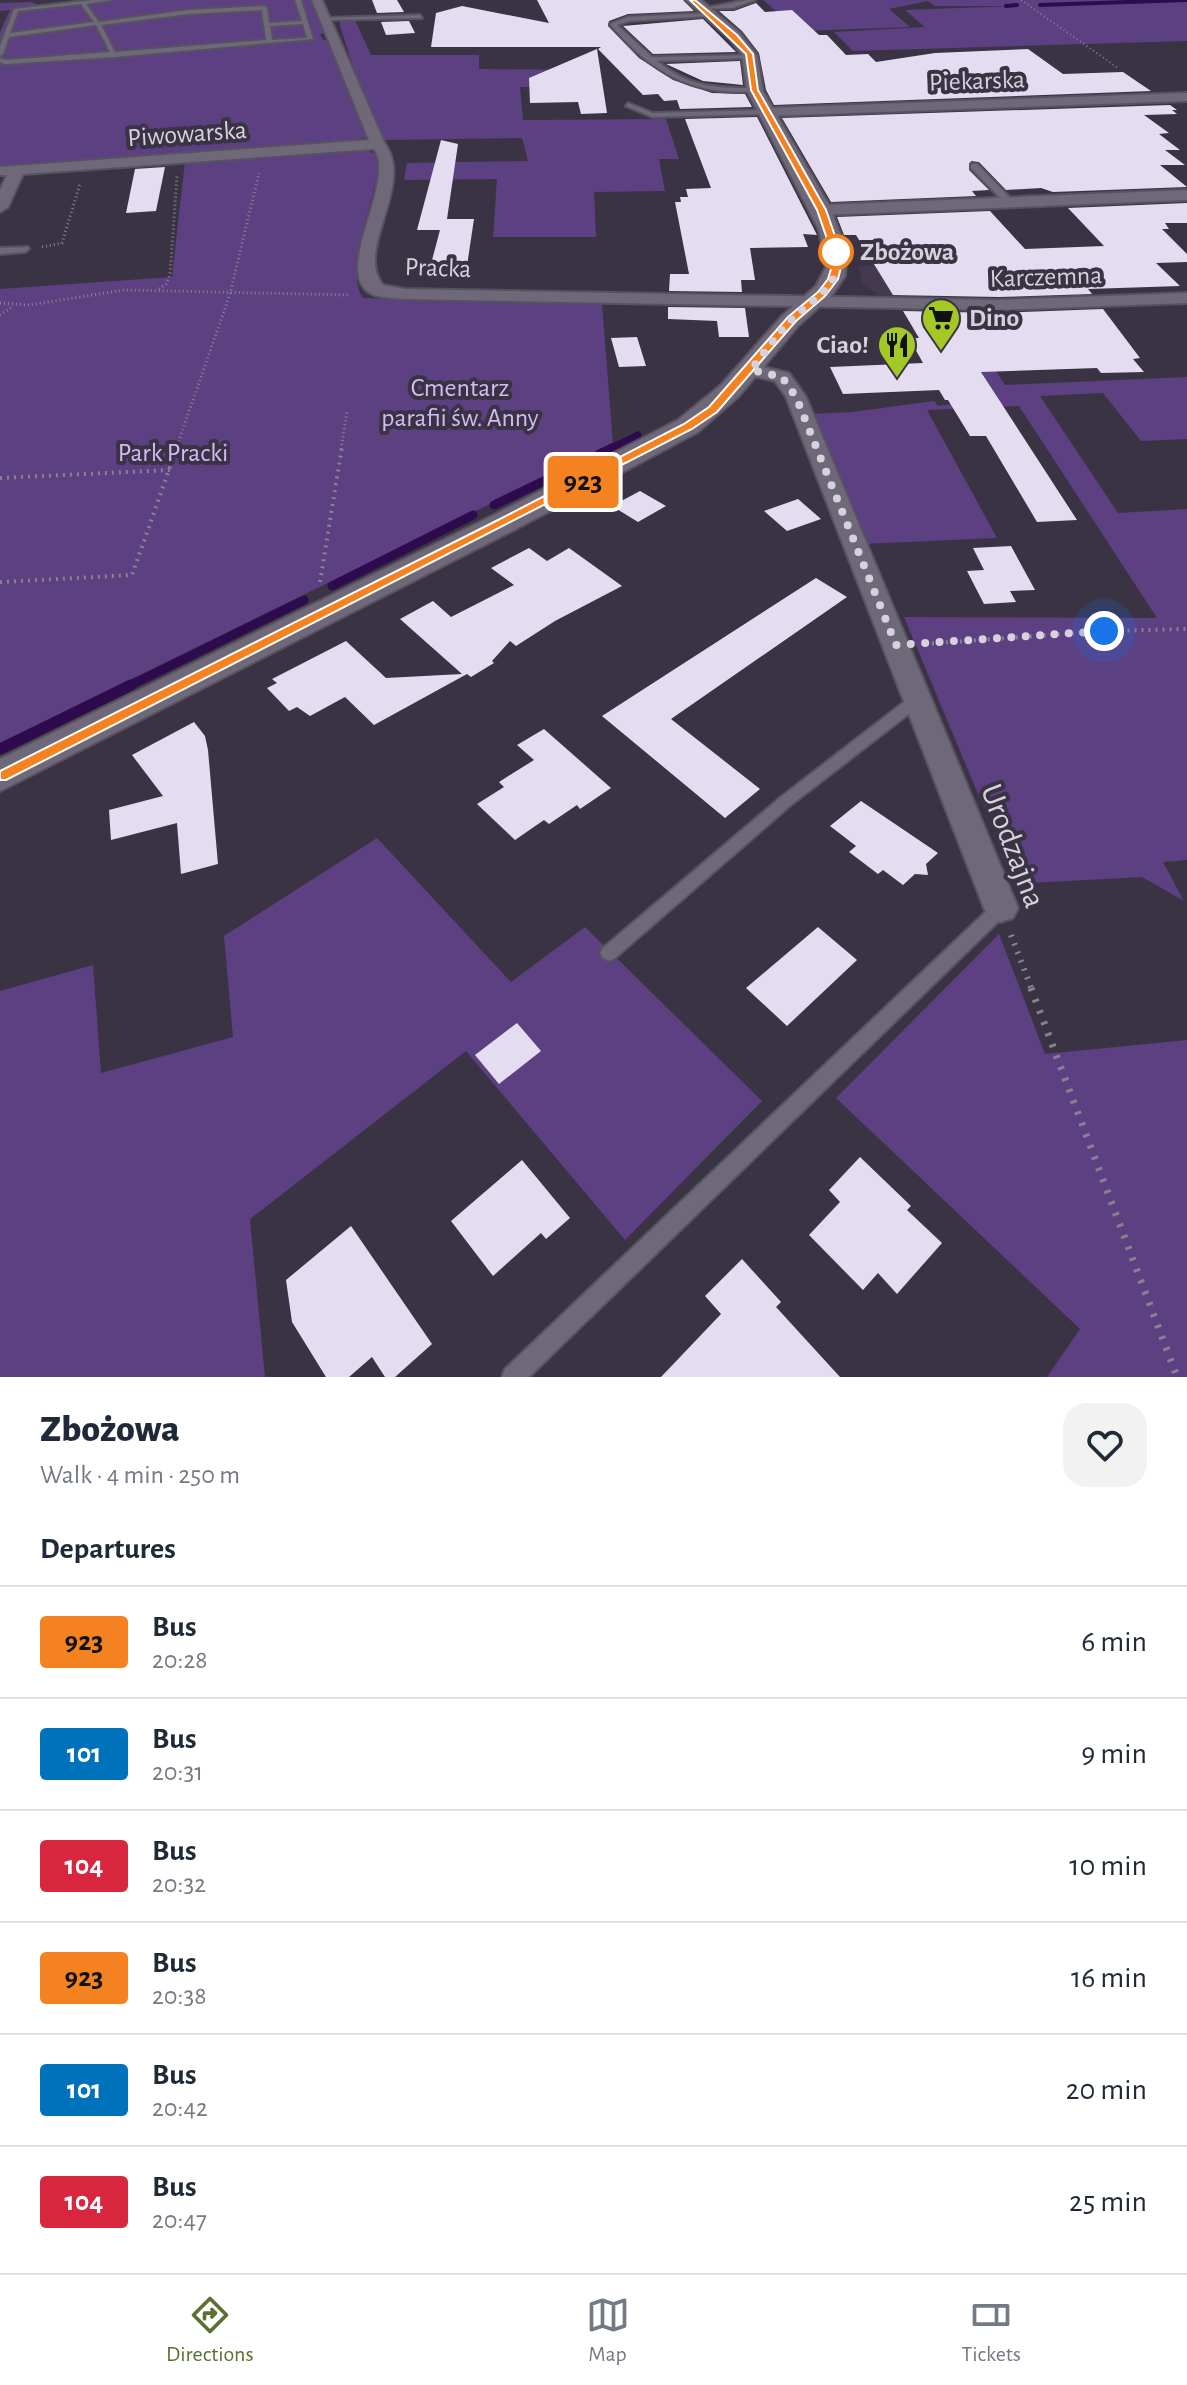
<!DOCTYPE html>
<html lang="en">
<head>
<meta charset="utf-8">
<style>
  body { margin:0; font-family:"Alegreya Sans",sans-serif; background:#f2f2f3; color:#1f2937; height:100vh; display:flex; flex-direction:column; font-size:30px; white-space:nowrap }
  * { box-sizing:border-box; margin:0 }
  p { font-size:26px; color:#747a83 }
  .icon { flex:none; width:44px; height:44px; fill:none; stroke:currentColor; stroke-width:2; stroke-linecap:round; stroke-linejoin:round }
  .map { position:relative; height:1377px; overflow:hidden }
  .drawer { display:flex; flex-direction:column; background:#fff; flex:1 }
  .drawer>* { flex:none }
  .badge { padding:0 16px; border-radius:6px; font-size:28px; line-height:52px }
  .you { position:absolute; width:40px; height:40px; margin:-20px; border:6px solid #fff; border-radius:50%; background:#1a73e8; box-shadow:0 0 0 12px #1a73e833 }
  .map>.badge { position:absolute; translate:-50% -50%; box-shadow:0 0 0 4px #fff }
  h2 { padding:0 40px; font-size:30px; line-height:72px }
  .round { display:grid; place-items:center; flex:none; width:84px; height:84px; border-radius:24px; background:#f2f2f3 }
  .head { display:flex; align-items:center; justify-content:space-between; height:136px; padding:0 40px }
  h1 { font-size:38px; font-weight:800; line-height:60px }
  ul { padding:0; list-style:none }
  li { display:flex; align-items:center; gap:24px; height:112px; padding:0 40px; border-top:2px solid #e0e1e3 }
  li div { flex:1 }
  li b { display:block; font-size:30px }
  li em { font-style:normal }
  li .badge { min-width:88px; font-weight:700; text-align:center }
  .menu { display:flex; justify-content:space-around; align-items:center; height:112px; border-top:2px solid #e0e1e3; background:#fff; font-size:22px; color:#747a83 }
  .menu a { display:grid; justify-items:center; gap:4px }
  .menu .selected { color:#5b712f }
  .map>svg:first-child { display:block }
  .built { fill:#433a50 }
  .green { fill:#5d4082 }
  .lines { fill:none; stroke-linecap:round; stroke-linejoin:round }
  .stream-far3 { stroke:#2e0a4e; stroke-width:4 }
  .stream-far2 { stroke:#2e0a4e; stroke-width:7 }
  .stream-far1 { stroke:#2e0a4e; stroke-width:9 }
  .stream { stroke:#2e0a4e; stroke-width:11 }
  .building { fill:#e4ddf1 }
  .service-casing { stroke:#57525f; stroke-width:4 }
  .minor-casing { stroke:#57525f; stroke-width:4 }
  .tertiary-casing { stroke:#57525f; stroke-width:4 }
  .path-far4 { stroke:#87828f; stroke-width:2; stroke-dasharray:1 3; stroke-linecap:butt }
  .path-far3 { stroke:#87828f; stroke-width:3; stroke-dasharray:1 3; stroke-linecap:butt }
  .path-far2 { stroke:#87828f; stroke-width:4; stroke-dasharray:2 5; stroke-linecap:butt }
  .path-far1 { stroke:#87828f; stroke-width:6; stroke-dasharray:2 7; stroke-linecap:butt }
  .path { stroke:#87828f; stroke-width:7; stroke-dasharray:3 9; stroke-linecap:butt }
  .service { fill:#6e6879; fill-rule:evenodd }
  .minor { fill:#6e6879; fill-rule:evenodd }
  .tertiary { fill:#6e6879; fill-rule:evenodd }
  .line { fill:#f58220; stroke:#fff; stroke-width:2 }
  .walk { stroke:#d6d2dd; stroke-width:8; stroke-dasharray:0 14.4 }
  .stop-dot { fill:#fff; stroke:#f58220; stroke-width:4 }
  .labels { text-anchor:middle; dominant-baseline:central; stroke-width:8; stroke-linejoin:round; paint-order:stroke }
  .far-street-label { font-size:26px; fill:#d6d2dd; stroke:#393343 }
  .far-stop-label { font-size:26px; font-weight:bold; fill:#d6d2dd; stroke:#393343; text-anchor:start }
  .far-poi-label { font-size:26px; font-weight:bold; fill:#d6d2dd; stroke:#393343; text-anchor:start }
  .far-park-label { font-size:26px; fill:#d2baf6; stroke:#393343 }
  .street-label { font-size:32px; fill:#d6d2dd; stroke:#393343 }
</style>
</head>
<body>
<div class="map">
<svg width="1187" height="1377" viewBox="0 0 1187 1377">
  <rect width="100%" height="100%" fill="#393343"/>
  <polygon class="built" points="972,261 999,296 880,297 862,282 858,266"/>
  <g class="green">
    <polygon points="87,0 311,0 325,33 320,34 323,40 328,40 368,136 352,142 0,167 0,32 10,10 0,11 0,3 31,2 41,6"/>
    <polygon points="763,0 1187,0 1187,41 853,51 834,32 925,27 905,10 1014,6 935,6 928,1 889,9 910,27 799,31"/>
    <polygon points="354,18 371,55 479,55 479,69 582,70 581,88 520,87 523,120 666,119 679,159 659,159 665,191 594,192 596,237 493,237 497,179 404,180 407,163 528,161 522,138 383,140 358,82 340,26 340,20"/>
    <path d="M 357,148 L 377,154 L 379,160 C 378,194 343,270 363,298 L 602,304 L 613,444 L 0,743 L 0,289 L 172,277 L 185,161 Z"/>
    <polygon points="965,346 980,346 1005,385 1187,377 1187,439 1141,441 1103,393 1040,396 1118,513 1187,509 1187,860 1163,862 1184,901 1142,877 1031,883 981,801 904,617 1157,618 1019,406 927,410 997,538 862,544 810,414 852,412 934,401 938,406 998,398"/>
    <polygon points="377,838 511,982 585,927 762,1101 625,1240 466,1051 250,1219 265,1377 0,1377 0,991 93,965 101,1073 233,1037 224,936"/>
    <polygon points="999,934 1045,1054 1187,1040 1187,1377 1047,1377 1080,1329 836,1098"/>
  </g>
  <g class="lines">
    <g class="stream-far3">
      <polyline points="1040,5 1186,0"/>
      <polyline points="1006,6 1017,5"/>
    </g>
    <polyline class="stream-far2" points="610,449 638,435"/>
    <g class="stream-far1">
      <polyline points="599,454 614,447"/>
      <polyline points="494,505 579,464"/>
      <polyline points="332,586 473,515"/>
      <polyline points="127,687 304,600"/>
    </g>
    <polyline class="stream" points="0,749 131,685"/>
  </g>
  <g class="building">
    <polygon points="372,0 397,0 404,12 377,13"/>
    <polygon points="537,0 683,0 694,11 628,14 609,21 608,26 639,58 673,80 712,93 745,94 752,107 680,109 677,100 664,101 658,94 643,95 598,49 601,47 431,47 436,13 462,6 549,23"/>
    <polygon points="756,3 765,12 792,10 819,35 827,35 846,55 868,54 876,62 935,53 1028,49 1063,74 1123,72 1151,91 774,105 766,90 759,53 742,31 719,11 734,11"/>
    <polygon points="703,19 736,52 653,54 623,26"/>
    <polygon points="409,21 415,33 386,35 381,22"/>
    <polygon points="597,49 607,113 581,114 578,102 530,103 529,78"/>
    <polygon points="740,61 743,85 703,81 666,64"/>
    <polygon points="1170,105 1177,110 1172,110 1177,114 1144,115 1169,133 1159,134 1180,150 1165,150 1185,165 1160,165 1187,187 1053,192 1041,188 1006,190 979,162 971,161 969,170 989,190 972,191 976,196 831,202 782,118"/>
    <polygon points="757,117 817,235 803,234 808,247 750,248 755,280 741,280 742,292 669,291 670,274 689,274 675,202 681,202 680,197 688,197 686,189 711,188 685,119"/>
    <polygon points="441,140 458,144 447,219 474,219 465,279 427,279 440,230 417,230"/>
    <polygon points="165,167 156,211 126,213 135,169"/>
    <polygon points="1187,203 1187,223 1165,223 1169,229 1162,229 1187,254 1187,262 1156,263 1180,286 1088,289 1092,294 999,297 893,295 856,235 844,235 837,217 990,211 1025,249 1104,246 1068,208"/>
    <polygon points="668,307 745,308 749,337 719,337 717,321 668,319"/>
    <polygon points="1103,309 1140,358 1133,359 1144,372 1101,373 1097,368 981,372 1077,520 1037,522 986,436 970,436 948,400 945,400 939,390 843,394 830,367 923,363 909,338 919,338 903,311 999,313"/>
    <polygon points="637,337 646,366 619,367 611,338"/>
    <polygon points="640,491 666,506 638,522 612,506"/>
    <polygon points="798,499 821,519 787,531 764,511"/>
    <polygon points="1011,546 1035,590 1010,591 1016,602 984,604 967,571 984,570 973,548"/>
    <polygon points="529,548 547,561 569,548 622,586 555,621 516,646 510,641 492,661 494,663 471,677 467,674 374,725 345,697 310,716 297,707 289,711 267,688 277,683 272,679 346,641 386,678 462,674 400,619 433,601 451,617 514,585 491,568"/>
    <polygon points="816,578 847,597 671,719 760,789 725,818 602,716"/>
    <polygon points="194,722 205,736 208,750 218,864 181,874 177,823 111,840 109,810 163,796 132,755"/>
    <polygon points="544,729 611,788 580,809 577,805 549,824 544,820 515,840 477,804 504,787 499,782 534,760 517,745"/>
    <polygon points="861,801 938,853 926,864 928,875 915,874 903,885 883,870 878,874 849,852 856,846 830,826"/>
    <polygon points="818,927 857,960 787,1026 746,988"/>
    <polygon points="517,1023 541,1051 499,1084 475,1055"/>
    <polygon points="860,1157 911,1206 907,1210 942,1243 897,1294 878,1273 863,1290 809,1235 840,1202 829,1190"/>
    <polygon points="522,1160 570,1218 546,1239 541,1233 493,1276 451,1221"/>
    <polygon points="351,1226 432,1344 395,1377 385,1377 372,1357 349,1377 326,1377 292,1322 286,1280"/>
    <polygon points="742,1259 781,1302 776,1307 840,1377 661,1377 721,1314 705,1296"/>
  </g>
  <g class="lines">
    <g class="service-casing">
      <g id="service">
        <path d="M 93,0 L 111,0 L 86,4 L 99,22 L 189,10 L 264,6 L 267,8 L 269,23 L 302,21 L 295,0 L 301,0 L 313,39 L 114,57 L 5,64 L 0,62 L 0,58 L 6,60 L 110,52 L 96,25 L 9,37 L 3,54 L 0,56 L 0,46 L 14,9 ZM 81,4 L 94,22 L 10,33 L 18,11 ZM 262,10 L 266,40 L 115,52 L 101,25 L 189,14 ZM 303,24 L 307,38 L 272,40 L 270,26 Z"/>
        <polygon points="747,0 755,0 733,8 700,9"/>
        <path d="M 711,13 L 709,16 L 629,21 L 617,25 L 652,57 L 752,55 L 750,58 L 657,61 C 689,87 714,88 754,88 L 756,91 C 693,97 650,72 610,24 L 628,17 Z"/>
        <polygon points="420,15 422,18 322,20 325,18"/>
        <polygon points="628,103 653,113 768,110 771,112 768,114 652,117 626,106"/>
        <polygon points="971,164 977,164 1012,200 1012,204 1006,204 971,168"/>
        <polygon points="28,247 29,249 25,252 0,254 0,248"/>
        <polygon points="918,694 925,699 923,703 791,805 615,958 609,961 603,958 600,953 603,948 781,797 913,695"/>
        <polygon points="1001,901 1007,903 1009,908 1007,913 529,1377 502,1377 505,1369 995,903"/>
      </g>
    </g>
    <g class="minor-casing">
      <g id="minor">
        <path d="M 312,0 L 322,0 L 385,144 C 415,185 354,250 383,285 L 405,289 L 999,300 L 1187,293 L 1187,303 L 999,310 L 405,299 C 395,298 383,298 374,295 C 328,277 398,181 374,149 L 23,174 L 8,207 L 0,212 L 0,190 L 7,175 L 0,175 L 0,167 L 369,140 Z"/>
        <polygon points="1187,93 1187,101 768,116 761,112 768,108"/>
        <polygon points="1187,190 1187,200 822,215 814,210 822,205"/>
        <polygon points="751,364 789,373 806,397 1018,908 1013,918 1001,922 989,918 984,908 786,397 775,381 744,374 741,370 744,366"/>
      </g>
    </g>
    <g class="tertiary-casing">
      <polygon id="tertiary" points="686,0 701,0 740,33 757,55 763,91 829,205 847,251 845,276 832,295 798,326 739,396 698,432 514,530 0,791 0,759 492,516 678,420 721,385 782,316 816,286 826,267 819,230 747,91 742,55 730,39"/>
    </g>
    <polyline class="path-far4" points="1021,0 1118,68"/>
    <g class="path-far3">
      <polyline points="42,247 62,243 80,184"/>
      <polyline points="159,289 166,284 170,275 177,176"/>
      <polyline points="0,303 29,305 124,290 349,295"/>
      <polyline points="0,315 12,307"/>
      <polyline points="176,449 230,294 259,173"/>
      <polyline points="341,449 347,412"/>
    </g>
    <g class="path-far2">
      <polyline points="0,478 170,470"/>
      <polyline points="0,582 132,575 177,447"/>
      <polyline points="320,582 342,447"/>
      <polyline points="925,644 1104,631 1187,629"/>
    </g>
    <polyline class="path-far1" points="1011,935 1032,990"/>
    <polyline class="path" points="1031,988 1177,1377"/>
    <use href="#service" class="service"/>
    <use href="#minor" class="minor"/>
    <use href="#tertiary" class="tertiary"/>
  </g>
  <polygon class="line" points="690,0 695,0 737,35 753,54 758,90 826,210 843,259 838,279 825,296 796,321 717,412 692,429 6,780 0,780 0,771 498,520 684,424 709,407 788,317 818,292 828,279 834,259 817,210 751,90 746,54"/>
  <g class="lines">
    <path class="walk" d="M 836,252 C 847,283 808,302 790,321 C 776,336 764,353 751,370 L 782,377 L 796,397 L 896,645 L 1104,631"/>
  </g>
  <defs>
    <g id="supermarket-pin" transform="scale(2)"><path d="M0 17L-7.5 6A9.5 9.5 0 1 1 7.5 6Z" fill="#a4c825" stroke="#393343"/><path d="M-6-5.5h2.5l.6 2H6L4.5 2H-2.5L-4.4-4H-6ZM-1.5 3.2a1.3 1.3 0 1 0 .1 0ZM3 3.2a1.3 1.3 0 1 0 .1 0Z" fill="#111"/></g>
    <g id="restaurant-pin" transform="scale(2)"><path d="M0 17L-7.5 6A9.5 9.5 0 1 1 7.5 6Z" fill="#a4c825" stroke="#393343"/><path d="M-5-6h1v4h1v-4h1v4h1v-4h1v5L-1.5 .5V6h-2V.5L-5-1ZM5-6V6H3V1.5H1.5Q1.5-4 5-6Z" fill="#111"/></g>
  </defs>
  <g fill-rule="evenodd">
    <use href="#supermarket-pin" x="941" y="318"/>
    <use href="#restaurant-pin" x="897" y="345"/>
  </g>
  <circle class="stop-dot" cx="836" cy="252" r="16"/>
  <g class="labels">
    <g class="far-street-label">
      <text transform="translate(977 81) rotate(-2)">Piekarska</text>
      <text transform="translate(187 134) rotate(-4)">Piwowarska</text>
      <text transform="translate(438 268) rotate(2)">Pracka</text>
      <text transform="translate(1046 277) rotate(-2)">Karczemna</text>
    </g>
    <g class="far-stop-label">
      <text x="860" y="252">Zbożowa</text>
    </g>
    <g class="far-poi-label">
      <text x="969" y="318">Dino</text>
      <text x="869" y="345" text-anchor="end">Ciao!</text>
    </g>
    <g class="far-park-label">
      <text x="460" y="388">Cmentarz<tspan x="460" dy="30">parafii św. Anny</tspan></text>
      <text x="173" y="453">Park Pracki</text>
    </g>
    <g class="street-label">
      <text transform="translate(1013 846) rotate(69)">Urodzajna</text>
    </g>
  </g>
</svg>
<div class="you" style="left:1104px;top:631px"></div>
<b class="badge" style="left:583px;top:482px;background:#f58220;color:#111">923</b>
</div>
<section class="drawer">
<div class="head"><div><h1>Zbożowa</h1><p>Walk · 4 min · 250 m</p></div><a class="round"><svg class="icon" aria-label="heart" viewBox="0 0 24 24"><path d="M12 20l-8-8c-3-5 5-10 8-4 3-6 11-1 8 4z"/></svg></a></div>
<h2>Departures</h2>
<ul>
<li><span class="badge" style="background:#f58220;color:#111">923</span><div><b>Bus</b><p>20:28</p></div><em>6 min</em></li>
<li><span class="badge" style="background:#0072bc;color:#fff">101</span><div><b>Bus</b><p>20:31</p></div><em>9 min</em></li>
<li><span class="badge" style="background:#d7263d;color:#fff">104</span><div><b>Bus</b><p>20:32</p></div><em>10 min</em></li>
<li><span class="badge" style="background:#f58220;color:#111">923</span><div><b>Bus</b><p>20:38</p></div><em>16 min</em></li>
<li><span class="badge" style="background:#0072bc;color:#fff">101</span><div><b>Bus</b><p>20:42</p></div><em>20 min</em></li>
<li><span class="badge" style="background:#d7263d;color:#fff">104</span><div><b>Bus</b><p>20:47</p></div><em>25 min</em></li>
</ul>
</section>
<nav class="menu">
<a class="selected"><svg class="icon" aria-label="directions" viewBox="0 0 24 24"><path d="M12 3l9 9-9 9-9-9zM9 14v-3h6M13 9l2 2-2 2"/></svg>Directions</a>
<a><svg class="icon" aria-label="map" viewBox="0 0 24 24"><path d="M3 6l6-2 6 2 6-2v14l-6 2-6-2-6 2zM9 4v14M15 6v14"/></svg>Map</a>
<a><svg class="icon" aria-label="tickets" viewBox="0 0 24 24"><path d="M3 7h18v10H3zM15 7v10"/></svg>Tickets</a>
</nav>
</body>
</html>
